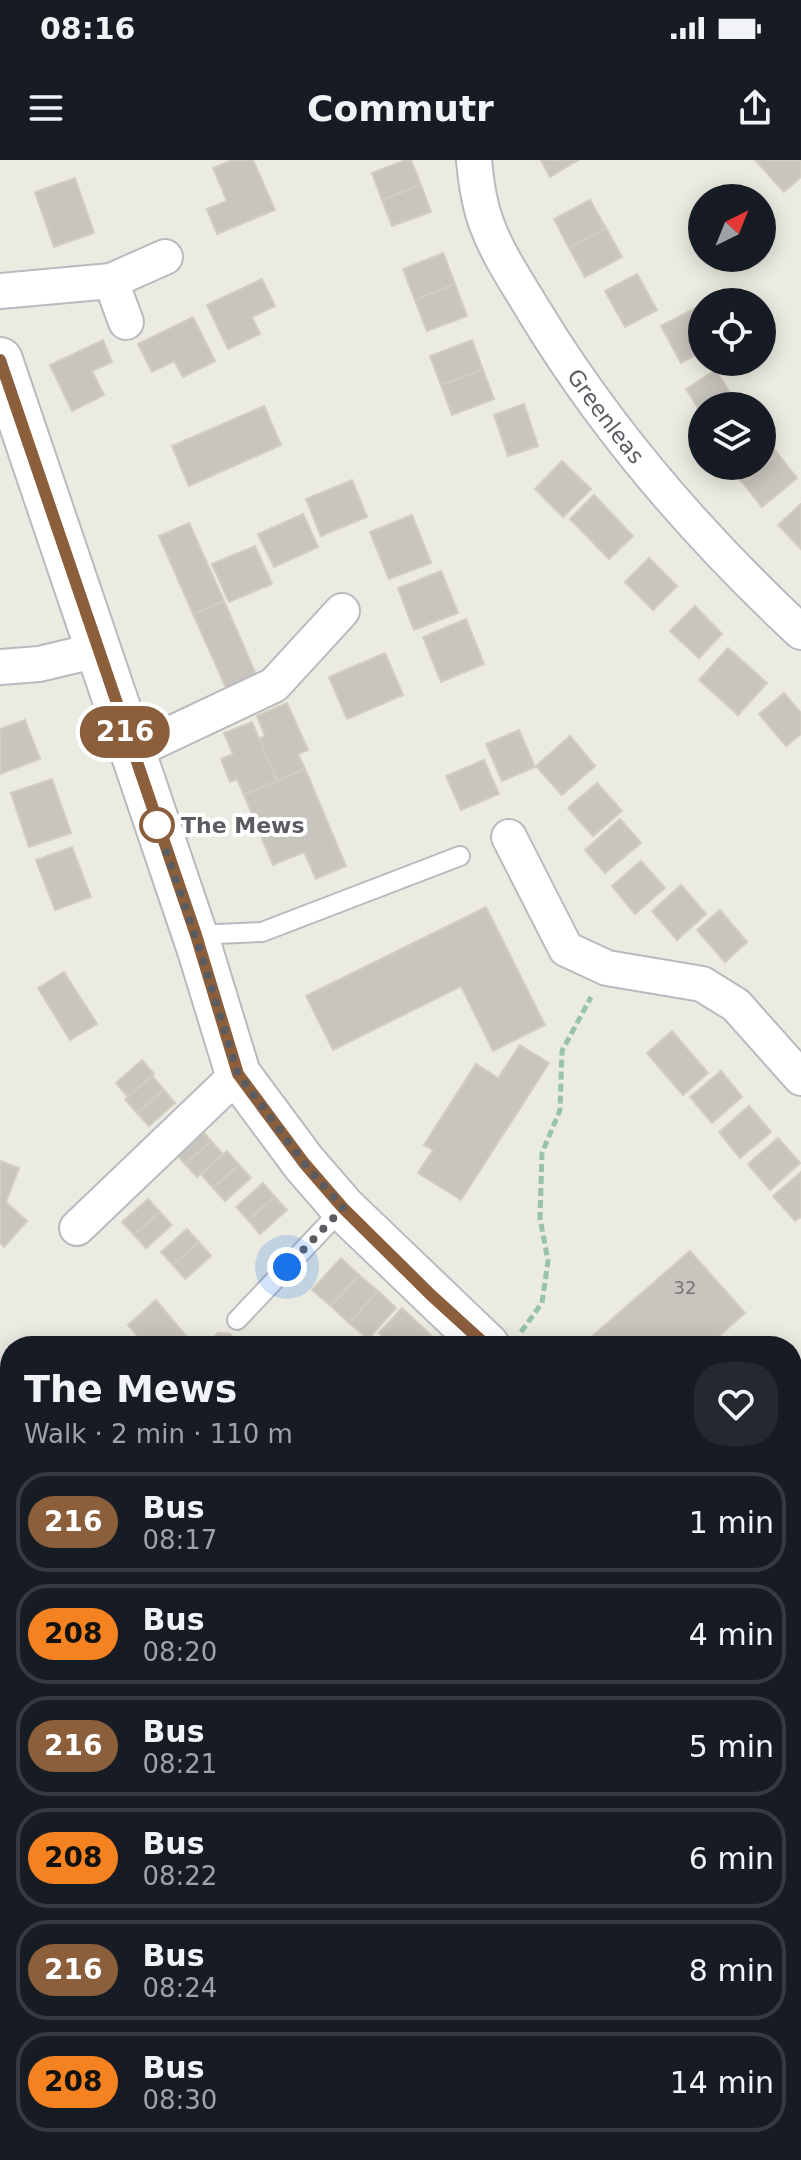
<!DOCTYPE html>
<html lang="en">
<head>
<meta charset="utf-8">
<style>
  body { margin:0; font-family:"DejaVu Sans",sans-serif; background:#242831; color:#f1f3f6; height:100vh; display:flex; flex-direction:column; font-size:30px; white-space:nowrap }
  * { box-sizing:border-box; margin:0 }
  p { font-size:26px; color:#9ea1a6 }
  .icon { flex:none; width:44px; height:44px; fill:none; stroke:currentColor; stroke-width:2; stroke-linecap:round; stroke-linejoin:round }
  .map { position:relative; flex:1; overflow:hidden }
  .side { position:absolute; left:0px; top:1176px; width:802px; height:824px; display:flex; flex-direction:column; background:#171b24; border-radius:32px 32px 0 0; box-shadow:0 4px 20px #0003 }
  .side>* { flex:none }
  .badge { padding:0 16px; border-radius:26px; font-size:28px; line-height:52px }
  .needle { width:52px; rotate:43deg }
  .tools { position:absolute; left:688px; top:24px; display:grid; gap:16px }
  .tools a { display:grid; place-items:center; width:88px; height:88px; border-radius:50%; background:#171b24; box-shadow:0 4px 20px #0003; font-size:40px }
  .you { position:absolute; width:40px; height:40px; margin:-20px; border:6px solid #fff; border-radius:50%; background:#1a73e8; box-shadow:0 0 0 12px #1a73e833 }
  .map>.badge { position:absolute; translate:-50% -50%; box-shadow:0 0 0 4px #fff }
  .round { display:grid; place-items:center; flex:none; width:84px; height:84px; border-radius:32px; background:#242831 }
  .overview { display:flex; align-items:center; justify-content:space-between; height:136px; padding:0 24px }
  h1 { font-size:38px; font-weight:700; line-height:60px }
  ul { padding:0; list-style:none }
  li { display:flex; align-items:center; gap:24px; height:100px; margin:0 16px 12px; padding:0 8px; border:4px solid #363941; border-radius:32px }
  li div { flex:1 }
  li b { display:block; font-size:30px }
  li em { font-style:normal }
  li .badge { min-width:88px; font-weight:700; text-align:center }
  .status { display:flex; justify-content:space-between; align-items:center; height:56px; padding:0 40px; background:#171b24; direction:ltr }
  .status svg { height:22px; fill:currentColor }
  header { display:flex; justify-content:space-between; align-items:center; height:104px; padding:0 24px; background:#171b24; font-size:36px; font-weight:700 }
  .map>svg:first-child { display:block }
  .commercial { fill:#fdf8d5 }
  .building { fill:#c8c5be; stroke:#d1cdc0; stroke-width:2 }
  .lines { fill:none; stroke-linecap:round; stroke-linejoin:round }
  .service-casing { stroke:#b9bac0; stroke-width:22 }
  .minor-casing { stroke:#b9bac0; stroke-width:38 }
  .tertiary-casing { stroke:#b9bac0; stroke-width:48 }
  .path { stroke:#97c4a9; stroke-width:5; stroke-dasharray:8 4; stroke-linecap:butt }
  .service { stroke:#fff; stroke-width:18 }
  .minor { stroke:#fff; stroke-width:34 }
  .tertiary { stroke:#fff; stroke-width:44 }
  .line-casing { stroke:#fff; stroke-width:18 }
  .line { stroke:#8b5e3c; stroke-width:12 }
  .walk { stroke:#5a5c62; stroke-width:8; stroke-dasharray:0 14.4 }
  .stop-dot { fill:#fff; stroke:#8b5e3c; stroke-width:4 }
  .labels { text-anchor:middle; dominant-baseline:central; stroke-width:8; stroke-linejoin:round; paint-order:stroke }
  .number-label { font-size:18px; fill:#767679 }
  .street-label { font-size:22px; fill:#5a5c62; stroke:#fff }
  .stop-label { font-size:22px; font-weight:bold; fill:#5a5c62; stroke:#fff; text-anchor:start }
</style>
</head>
<body>
<div class="status"><b>08:16</b><svg viewBox="0 0 49 12"><path d="M0 12V9h3v3zM5 12V6h3v6zM10 12V3h3v9zM15 12V0h3v12zM26 1h20v11H26zM47 4h2v5h-2z"/></svg></div>
<header><svg class="icon" aria-label="menu" viewBox="0 0 24 24"><path d="M4 6h16M4 12h16M4 18h16"/></svg>Commutr<svg class="icon" aria-label="share" viewBox="0 0 24 24"><path d="M12 15V3M7 8l5-5 5 5M5 13v7h14v-7"/></svg></header>
<div class="map">
<svg width="801" height="2000" viewBox="0 0 801 2000">
  <rect width="100%" height="100%" fill="#ecebe1"/>
  <polygon class="commercial" points="801,1511 801,1725 792,1716 792,1519"/>
  <g class="building">
    <polygon points="233,0 253,0 275,50 217,74 207,49 227,41 213,8"/>
    <polygon points="406,0 411,0 421,25 382,40 372,13"/>
    <polygon points="541,0 578,0 550,17"/>
    <polygon points="755,0 801,0 801,17 784,32"/>
    <polygon points="75,18 94,73 54,87 35,32"/>
    <polygon points="421,25 431,52 392,66 382,40"/>
    <polygon points="590,40 606,68 569,88 554,59"/>
    <polygon points="606,68 622,97 585,117 569,88"/>
    <polygon points="443,93 455,124 415,140 403,109"/>
    <polygon points="637,114 657,150 625,167 605,131"/>
    <polygon points="262,119 275,146 252,157 260,174 228,189 207,145"/>
    <polygon points="455,124 467,156 427,171 415,140"/>
    <polygon points="695,148 702,162 702,192 681,203 661,166"/>
    <polygon points="193,157 215,201 183,217 174,201 152,212 138,184"/>
    <polygon points="103,180 112,202 92,211 104,235 72,251 50,205"/>
    <polygon points="472,180 483,210 441,225 430,196"/>
    <polygon points="483,210 494,239 452,255 441,225"/>
    <polygon points="716,210 738,246 702,246 702,254 686,229"/>
    <polygon points="524,244 538,286 508,296 494,255"/>
    <polygon points="264,246 281,285 189,326 172,286"/>
    <polygon points="762,274 778,294 743,323 728,306 762,306"/>
    <polygon points="778,294 797,318 762,347 743,323"/>
    <polygon points="562,301 591,329 563,357 535,329"/>
    <polygon points="352,320 367,357 321,376 306,339"/>
    <polygon points="594,335 633,376 609,399 570,359"/>
    <polygon points="801,344 801,389 778,365"/>
    <polygon points="303,354 318,387 274,407 258,374"/>
    <polygon points="412,355 431,403 389,419 370,372"/>
    <polygon points="189,363 224,441 193,454 159,376"/>
    <polygon points="255,386 272,424 229,442 212,404"/>
    <polygon points="649,398 677,426 653,450 625,422"/>
    <polygon points="441,411 458,453 414,470 398,428"/>
    <polygon points="224,441 258,519 228,532 193,454"/>
    <polygon points="695,446 722,474 699,498 670,471"/>
    <polygon points="466,459 484,504 441,522 423,477"/>
    <polygon points="728,488 767,523 738,555 699,520"/>
    <polygon points="385,493 403,535 347,559 329,517"/>
    <polygon points="784,533 801,553 801,574 786,586 759,554"/>
    <polygon points="287,543 308,590 298,594 305,609 277,621 259,579 265,576 257,556"/>
    <polygon points="25,560 40,599 0,614 0,569"/>
    <polygon points="252,562 277,621 244,635 237,619 230,622 221,599 233,594 224,573"/>
    <polygon points="519,570 535,607 502,621 486,584"/>
    <polygon points="570,576 595,606 562,635 536,606"/>
    <polygon points="484,600 499,634 461,650 446,616"/>
    <polygon points="305,609 346,706 316,719 304,692 273,705 244,635"/>
    <polygon points="52,619 71,673 29,687 11,633"/>
    <polygon points="597,623 622,651 593,676 568,648"/>
    <polygon points="620,659 641,683 605,713 585,690"/>
    <polygon points="72,687 91,737 55,750 36,700"/>
    <polygon points="641,701 665,728 635,754 612,726"/>
    <polygon points="681,725 706,754 677,780 652,751"/>
    <polygon points="486,747 545,865 493,891 461,826 333,890 306,836"/>
    <polygon points="720,750 747,782 725,802 697,770"/>
    <polygon points="64,812 97,864 70,880 38,828"/>
    <polygon points="672,871 708,913 683,935 647,893"/>
    <polygon points="520,885 549,903 461,1040 418,1013 433,990 424,985 476,904 498,918"/>
    <polygon points="142,900 154,914 128,937 116,923"/>
    <polygon points="721,911 742,937 712,963 690,937"/>
    <polygon points="152,916 164,930 137,953 125,939"/>
    <polygon points="164,930 175,943 149,966 137,953"/>
    <polygon points="749,946 771,972 740,998 719,972"/>
    <polygon points="199,967 211,981 185,1004 173,991"/>
    <polygon points="778,978 800,1003 770,1030 748,1004"/>
    <polygon points="211,981 223,994 197,1017 185,1004"/>
    <polygon points="227,991 239,1005 213,1028 201,1014"/>
    <polygon points="0,1001 19,1008 6,1042 27,1061 4,1087 0,1083"/>
    <polygon points="239,1005 251,1018 225,1041 213,1028"/>
    <polygon points="801,1012 801,1057 795,1061 773,1036"/>
    <polygon points="263,1023 275,1037 248,1060 236,1047"/>
    <polygon points="275,1037 287,1050 260,1074 248,1060"/>
    <polygon points="148,1039 160,1052 134,1075 122,1062"/>
    <polygon points="160,1052 172,1065 146,1088 134,1075"/>
    <polygon points="187,1069 199,1082 173,1105 161,1092"/>
    <polygon points="199,1082 211,1096 185,1119 173,1105"/>
    <polygon points="690,1091 745,1153 708,1186 581,1186"/>
    <polygon points="341,1098 359,1115 331,1146 312,1130"/>
    <polygon points="359,1115 378,1131 349,1163 331,1146"/>
    <polygon points="378,1131 396,1148 368,1179 349,1163"/>
    <polygon points="156,1140 186,1176 175,1186 146,1186 128,1165"/>
    <polygon points="402,1148 438,1182 435,1186 393,1186 379,1173"/>
    <polygon points="218,1173 230,1174 240,1186 211,1186 211,1180"/>
    <polygon points="801,1408 801,1461 792,1452 792,1416"/>
    <polygon points="801,1626 801,1689 792,1696 792,1633"/>
    <polygon points="801,1910 801,1965 792,1973 792,1917"/>
    <polygon points="184,1990 215,1990 223,2000 170,2000"/>
    <polygon points="431,1990 456,1990 464,2000 419,2000"/>
    <polygon points="471,1990 522,1990 509,2000 479,2000"/>
    <polygon points="709,1990 738,1990 746,2000 700,2000 699,1998"/>
  </g>
  <g class="lines">
    <g class="service-casing">
      <g id="service">
        <polyline points="196,775 262,772 460,696"/>
        <polyline points="237,1160 343,1048"/>
        <polyline points="142,2000 155,1990"/>
      </g>
    </g>
    <g class="minor-casing">
      <g id="minor">
        <path id="s1" d="M 474,0 C 476,23 479,44 487,65 C 498,95 518,124 534,151 C 606,270 699,377 801,472"/>
        <polyline points="111,121 126,162"/>
        <polyline points="0,131 111,121 165,97"/>
        <polyline points="0,507 39,504 98,490"/>
        <polyline points="132,592 274,525 342,451"/>
        <polyline points="509,677 566,789 607,808 702,824 736,845 801,918"/>
        <polyline points="77,1068 238,914"/>
        <polyline points="792,1867 801,1860"/>
        <polyline points="628,2000 640,1990"/>
      </g>
    </g>
    <g class="tertiary-casing">
      <g id="tertiary">
        <polyline points="0,200 200,790 238,914 304,1003 343,1048 487,1186"/>
        <polyline points="792,1511 801,1521"/>
      </g>
    </g>
    <polyline class="path" points="521,1172 542,1143 548,1101 540,1058 542,993 560,950 562,891 591,837"/>
    <use href="#service" class="service"/>
    <use href="#minor" class="minor"/>
    <use href="#tertiary" class="tertiary"/>
  </g>
  <g class="lines">
    <g class="line-casing">
      <polyline id="line" points="0,200 196,775 238,914 304,1003 343,1048 431,1135 487,1186"/>
    </g>
    <use href="#line" class="line"/>
    <polyline class="walk" points="157,665 200,790 238,914 304,1003 343,1048 287,1107"/>
  </g>
  <circle class="stop-dot" cx="157" cy="665" r="16"/>
  <g class="labels">
    <g class="number-label">
      <text x="685" y="1127">32</text>
    </g>
    <g class="street-label">
      <text stroke="none"><textPath href="#s1" startOffset="292">Greenleas</textPath></text>
    </g>
    <g class="stop-label">
      <text x="181" y="665">The Mews</text>
    </g>
  </g>
</svg>
<div class="tools">
<a><svg class="needle" viewBox="-14 -14 28 28"><path d="M0-13l5 13h-10z" fill="#e53935"/><path d="M0 13l5-13h-10z" fill="#9ea1a6"/></svg></a>
<a><svg class="icon" aria-label="locate" viewBox="0 0 24 24"><circle cx="12" cy="12" r="6"/><path d="M12 2v4M12 18v4M2 12h4M18 12h4"/></svg></a>
<a><svg class="icon" aria-label="layers" viewBox="0 0 24 24"><path d="M12 4l9 5-9 5-9-5zM3 14l9 5 9-5"/></svg></a>
</div>
<div class="you" style="left:287px;top:1107px"></div>
<b class="badge" style="left:125px;top:572px;background:#8b5e3c;color:#fff">216</b>
<section class="side">
<div class="overview"><div><h1>The Mews</h1><p>Walk · 2 min · 110 m</p></div><a class="round"><svg class="icon" aria-label="heart" viewBox="0 0 24 24"><path d="M12 20l-8-8c-3-5 5-10 8-4 3-6 11-1 8 4z"/></svg></a></div>
<ul>
<li><span class="badge" style="background:#8b5e3c;color:#fff">216</span><div><b>Bus</b><p>08:17</p></div><em>1 min</em></li>
<li><span class="badge" style="background:#f58220;color:#111">208</span><div><b>Bus</b><p>08:20</p></div><em>4 min</em></li>
<li><span class="badge" style="background:#8b5e3c;color:#fff">216</span><div><b>Bus</b><p>08:21</p></div><em>5 min</em></li>
<li><span class="badge" style="background:#f58220;color:#111">208</span><div><b>Bus</b><p>08:22</p></div><em>6 min</em></li>
<li><span class="badge" style="background:#8b5e3c;color:#fff">216</span><div><b>Bus</b><p>08:24</p></div><em>8 min</em></li>
<li><span class="badge" style="background:#f58220;color:#111">208</span><div><b>Bus</b><p>08:30</p></div><em>14 min</em></li>
</ul>
</section>
</div>
</body>
</html>
